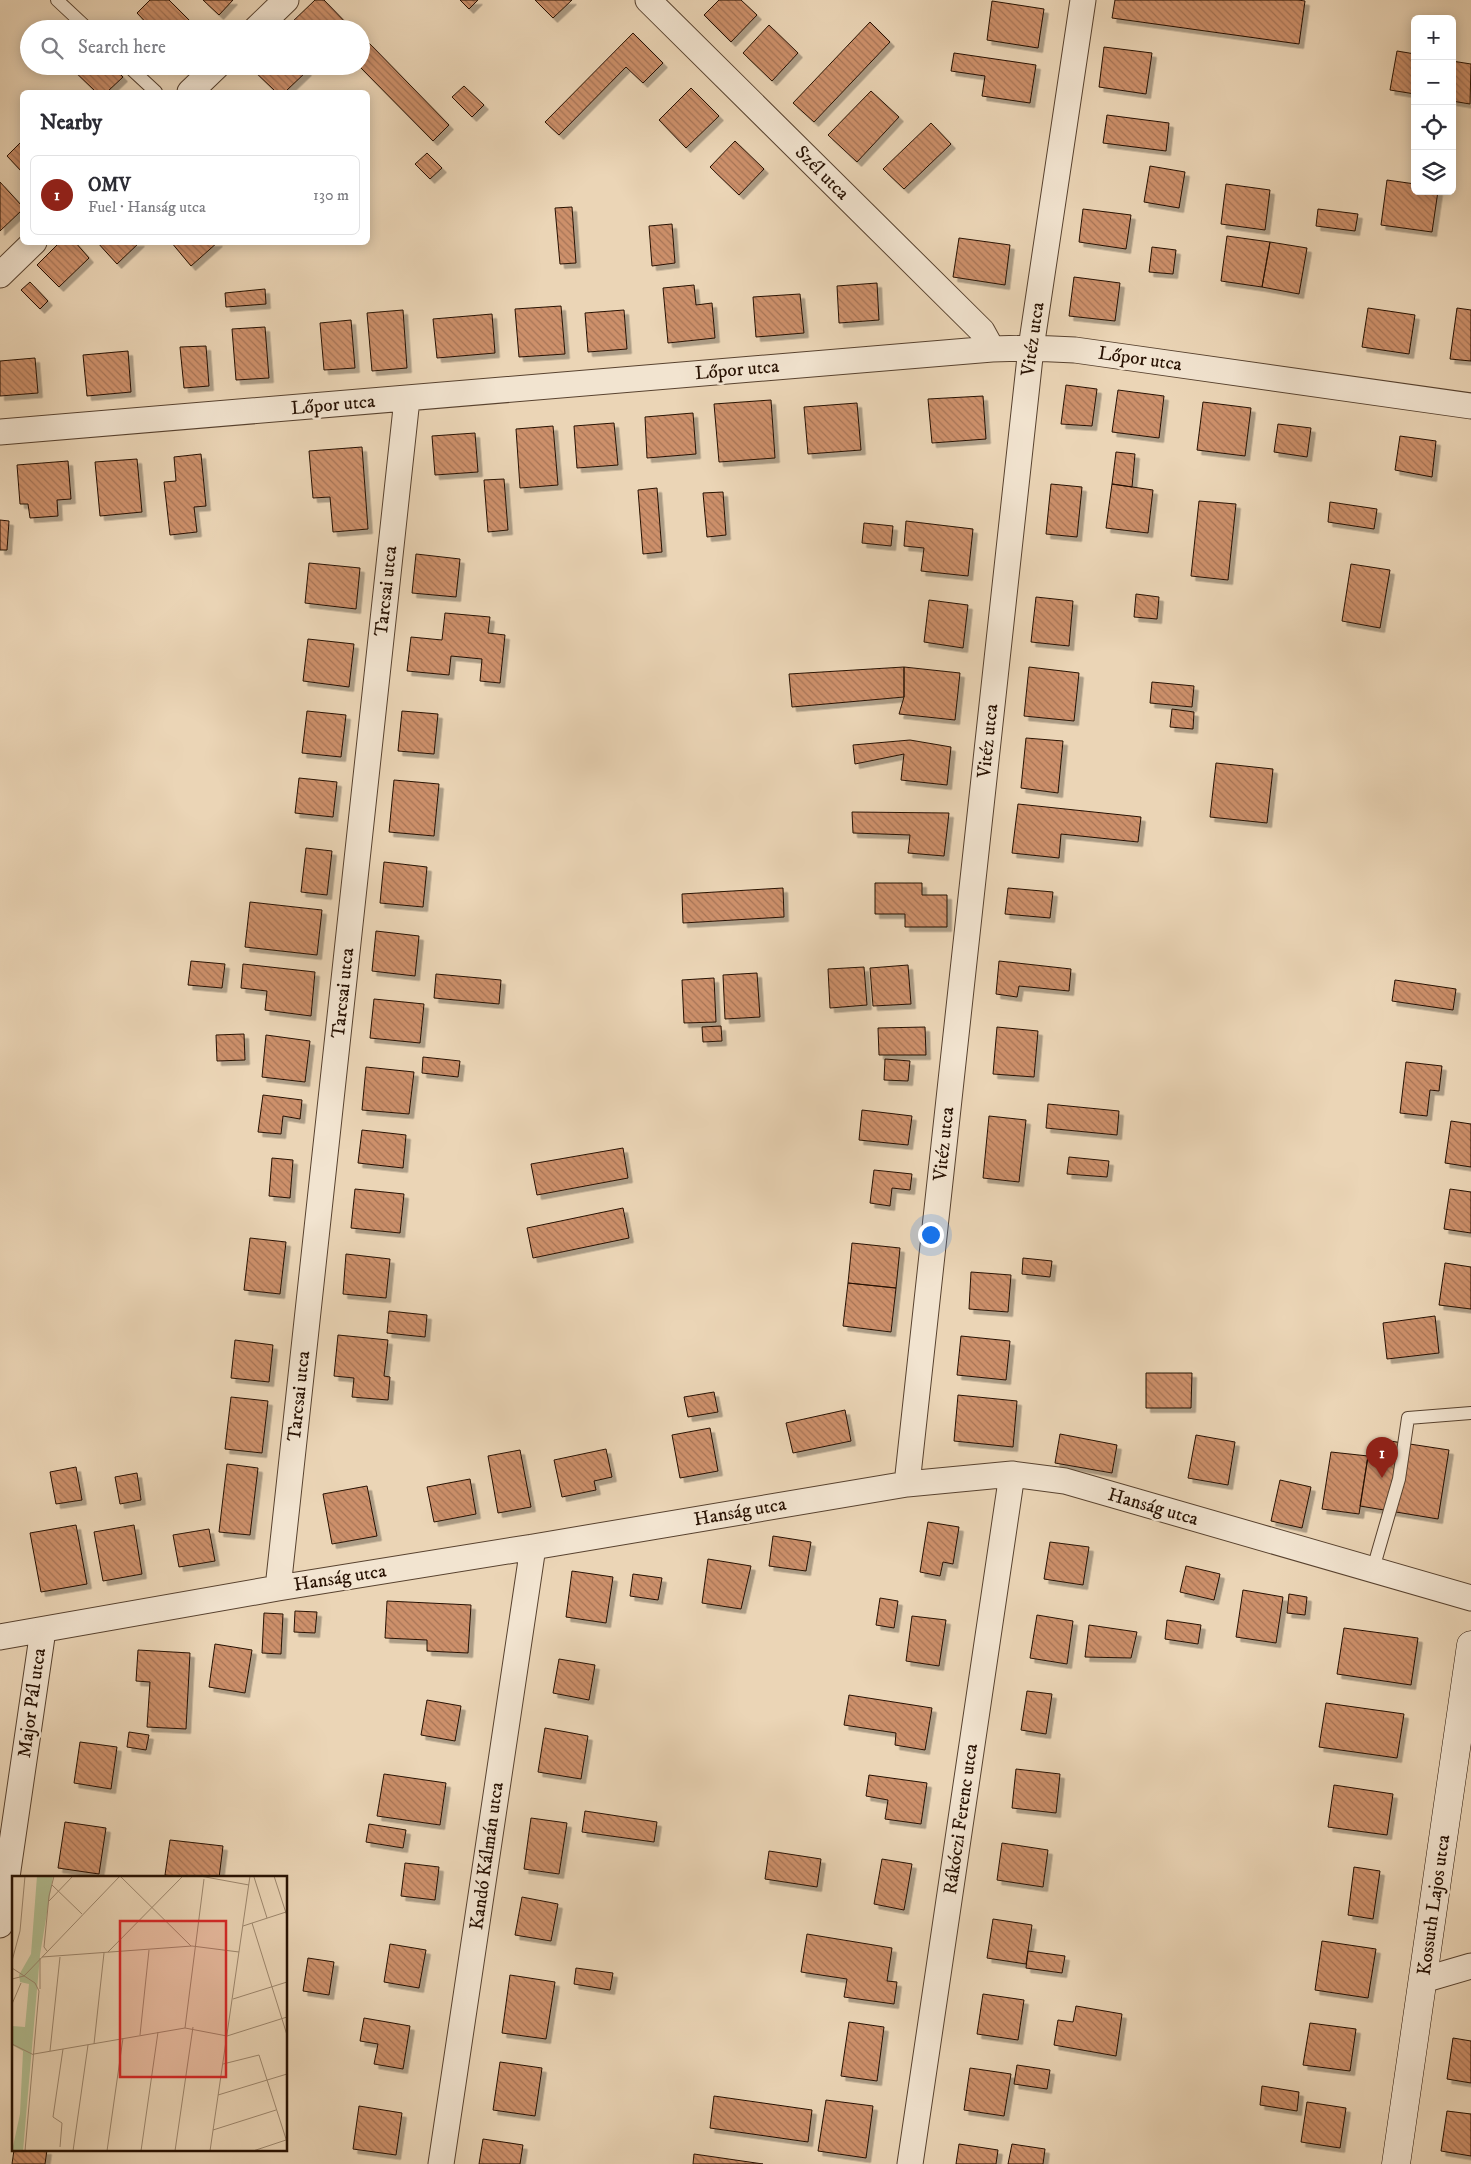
<!DOCTYPE html>
<html lang="en">
<head>
<meta charset="utf-8">
<style>
	body { margin:0; font-family:"IM FELL DW Pica",serif; background:#f7f7f7; color:#2b2b33 }
	.controls { position:absolute; right:15px; top:15px; display:grid; overflow:hidden; border-radius:8px; box-shadow:0 2px 12px #0003 }
	.controls button { width:45px; height:45px; display:grid; place-items:center; padding:0; border:0; border-bottom:1px solid #e1e1e2; background:#fff; color:#2b2b33; font:25px sans-serif }
	.you { position:absolute; left:930px; top:1234px; width:18px; height:18px; margin:-12px; border:4px solid #fff; border-radius:50%; background:#1a73e8; box-shadow:0 0 0 8px #1a73e833 }
	.badge { display:grid; place-items:center; width:32px; height:32px; border-radius:50%; background:#8f2418; color:#fff; font-size:16px; font-weight:700 }
	.pin { position:absolute; translate:-50% -41px; filter:drop-shadow(0 1px 2px #0008) }
	.pin::after { content:''; position:absolute; top:26px; width:18px; height:15px; background:inherit; clip-path:polygon(0 0,100% 0,50% 100%) }
	.list { margin:0; padding:0; list-style:none }
	h2 { display:flex; justify-content:space-between; align-items:center; height:65px; margin:0; padding:0 20px; font-size:21px }
	h2 small { font-size:16px; font-weight:400; color:#7c7c81 }
	.list li { display:grid; grid-template-columns:32px 1fr auto; gap:15px; align-items:center; box-sizing:border-box; height:80px; margin:0 10px 10px; padding:0 10px; border:1px solid #e1e1e2; border-radius:8px }
	.list b { display:block; font-size:19px; white-space:nowrap }
	.list p { margin:0; font-size:16px; white-space:nowrap; color:#7c7c81 }
	.list em { font-size:16px; font-style:normal; color:#7c7c81 }
	.icon { flex:none; width:28px; height:28px; fill:none; stroke:currentColor; stroke-width:2; stroke-linecap:round; stroke-linejoin:round }
	.map { position:relative; flex:none; width:1471px; height:2164px; overflow:hidden }
	.search { position:absolute; background:#fff; box-shadow:0 2px 12px #0003; left:20px; top:20px; width:350px; height:55px; display:flex; align-items:center; gap:12px; box-sizing:border-box; padding:0 18px; border-radius:28px; color:#7c7c81; font-size:19px }
	.panel { position:absolute; background:#fff; box-shadow:0 2px 12px #0003; left:20px; top:90px; width:350px; height:155px; border-radius:8px }
	.map>svg:first-child { display:block }
	.building { fill:url(#building-back-hatch); stroke:#271102; filter:url(#shadow) }
	.lines { fill:none; stroke-linecap:round; stroke-linejoin:round }
	.service-casing { stroke:#58422f; stroke-width:14 }
	.minor-casing { stroke:#58422f; stroke-width:27 }
	.secondary-casing { stroke:#271102; stroke-width:29 }
	.service { stroke:#f2e4d0; stroke-width:12 }
	.minor { stroke:#f2e4d0; stroke-width:25 }
	.secondary { stroke:#f2e4d0; stroke-width:28 }
	.labels { text-anchor:middle; dominant-baseline:central; stroke-width:5; stroke-linejoin:round; paint-order:stroke }
	.street-label { font-size:19px; fill:#271102; stroke:#f2e4d0 }
	.inset-road { fill:none; stroke:#9d876e; stroke-width:1 }
	.view { fill:#d62828; fill-opacity:0.15; stroke:#d62828; stroke-width:2.5 }
	.inset-edge { fill:none; stroke:#271102; stroke-width:2.5 }
</style>
</head>
<body>
<div class="map">
<svg width="1471" height="2164" viewBox="0 0 1471 2164">
	<defs>
		<pattern id="building-back-hatch" width="6" height="6" patternUnits="userSpaceOnUse" patternTransform="scale(1.25)"><rect width="6" height="6" fill="#cd906b"/><path d="M-1 5l2 2M0 0l6 6M5-1l2 2" fill="none" stroke="#a67456"/></pattern>
		<filter id="shadow"><feDropShadow dx="4.5" dy="4.5" stdDeviation="0" flood-color="#0004"/></filter>
	</defs>
	<rect width="100%" height="100%" fill="#ebd5b6"/>
	<filter id="stains"><feTurbulence type="fractalNoise" baseFrequency=".004" numOctaves="4"/><feColorMatrix values="0 0 0 0 .2 0 0 0 0 .09 0 0 0 0 .02 0 0 0 .5 -.17"/></filter>
	<radialGradient id="worn" r=".72"><stop offset=".6" stop-color="#630" stop-opacity="0"/><stop offset="1" stop-color="#630" stop-opacity=".3"/></radialGradient>
	<path class="building" d="M150,0H169L198,29H152L137,13Z
		M203,0H233L219,15Z
		M315,0H324L352,29H295L290,24Z
		M460,0H478L469,9Z
		M535,0H572L553,18Z
		M719,0H741L757,15L731,42L704,15Z
		M1115,0H1298L1305,1L1299,44L1112,18Z
		M992,1L1044,9L1038,48L987,40Z
		M66,20L75,29H58Z
		M870,22L890,42L814,122L793,103Z
		M769,25L798,53L772,81L743,53Z
		M633,33L663,63L643,83L626,67L559,135L545,122Z
		M368,42L449,125L433,141L359,66H361V49Z
		M1104,47L1152,53L1146,94L1099,87Z
		M1397,51L1415,54V94L1390,90Z
		M954,53L1036,65L1030,103L982,96L985,76L951,71Z
		M1452,61L1471,64L1470,104L1452,101Z
		M69,66H112L123,77L107,92H96Z
		M303,66L307,71L285,92H276L250,67Z
		M464,86L484,105L472,117L452,97Z
		M691,88L719,116L686,148L659,120Z
		M871,91L899,117L857,162L828,135Z
		M1107,115L1169,123L1166,151L1103,143Z
		M931,123L951,144L904,189L883,169Z
		M22,141V172L7,156Z
		M735,141L764,169L739,195L710,167Z
		M427,153L442,168L430,179L415,164Z
		M1150,166L1185,172L1179,208L1144,202Z
		M1387,180L1415,184V191H1438L1432,232L1381,225Z
		M0,182L22,206V210L0,231Z
		M1226,184L1270,190L1265,230L1221,224Z
		M572,207L576,263L560,264L555,208Z
		M1083,209L1131,215L1126,249L1079,242Z
		M1318,209L1358,214L1355,231L1316,226Z
		M672,224L675,263L652,266L649,226Z
		M1227,236L1270,242L1262,287L1221,281Z
		M959,238L1010,245L1005,285L953,277Z
		M60,242H75L89,258L59,287L37,265Z
		M97,242H140L117,264Z
		M171,242H218L191,266Z
		M1270,242L1307,248L1299,294L1262,287Z
		M1152,247L1176,250L1173,274L1149,272Z
		M1074,277L1120,283L1115,321L1069,316Z
		M30,282L48,301L40,309L21,290Z
		M877,283L879,320L839,323L837,286Z
		M694,285L696,305L712,303L715,338L668,343L663,288Z
		M265,289L266,304L226,307L225,293Z
		M800,294L804,333L756,337L753,297Z
		M561,306L565,354L519,357L515,309Z
		M1368,308L1415,315L1409,354L1362,347Z
		M1457,308L1471,310V361L1450,359Z
		M403,310L407,368L372,371L367,313Z
		M624,310L627,349L588,352L585,313Z
		M492,314L495,353L437,358L433,319Z
		M351,320L355,368L324,370L320,323Z
		M265,327L269,378L236,380L232,329Z
		M206,346L209,386L184,388L180,347Z
		M128,351L131,392L87,396L83,355Z
		M35,358L38,393L0,396V361Z
		M1066,385L1097,389L1092,426L1061,424Z
		M1118,390L1164,396L1159,438L1112,432Z
		M983,396L986,439L932,443L928,399Z
		M771,400L775,458L719,462L714,404Z
		M1203,402L1251,408L1245,456L1197,450Z
		M857,403L861,450L808,454L804,407Z
		M693,413L696,454L647,458L645,417Z
		M614,423L618,465L577,468L574,426Z
		M1278,424L1311,428L1307,457L1274,452Z
		M553,426L558,485L520,488L516,429Z
		M475,433L478,472L435,475L432,436Z
		M1400,436L1436,441L1432,477L1395,470Z
		M362,447L368,529L333,532L330,497L313,498L309,451Z
		M1116,452L1135,454L1132,487L1112,484Z
		M201,454L206,506L194,507L197,532L170,535L164,482L176,481L174,457Z
		M137,459L142,512L100,516L95,462Z
		M68,461L71,499L57,500L58,516L30,518L28,504H20L17,465Z
		M504,479L508,530L488,532L484,480Z
		M1051,484L1082,487L1077,537L1046,534Z
		M1112,484L1153,490L1148,533L1106,528Z
		M657,488L662,552L643,554L638,490Z
		M723,492L726,535L707,537L703,493Z
		M1199,501L1236,504L1228,580L1191,576Z
		M1330,502L1377,509L1374,529L1328,522Z
		M0,520L9,521L7,550H0Z
		M906,521L973,529L968,576L921,571L924,548L904,546Z
		M864,523L893,526L891,546L862,543Z
		M416,554L460,559L456,597L412,593Z
		M309,563L360,568L356,609L305,603Z
		M1351,564L1390,570L1380,628L1342,621Z
		M1136,594L1159,597L1157,619L1134,617Z
		M1036,597L1073,601L1069,646L1031,642Z
		M929,600L968,605L963,648L924,642Z
		M445,613L490,617L488,633L505,635L500,683L480,681L482,659L451,656L449,675L407,671L411,637L442,640Z
		M308,639L354,644L349,687L303,681Z
		M904,667L960,673L955,720L899,714L904,697Z
		M904,667V697L792,707L789,674Z
		M1029,667L1079,673L1074,721L1024,716Z
		M1152,682L1194,686L1192,707L1150,703Z
		M1172,709L1194,712L1193,729L1170,727Z
		M307,711L346,715L341,757L302,753Z
		M402,711L438,714L434,754L398,751Z
		M1026,738L1063,741L1058,793L1021,788Z
		M910,740L951,747L947,785L901,780L904,754L855,764L853,745Z
		M1216,763L1273,769L1267,823L1210,817Z
		M299,778L337,782L333,817L295,813Z
		M394,780L439,784L434,836L389,832Z
		M1018,804L1141,817L1138,842L1061,834L1059,858L1012,853Z
		M852,812L949,813L944,856L908,853L910,835L853,833Z
		M306,848L332,851L327,895L301,892Z
		M384,862L427,867L423,907L380,903Z
		M875,883H922V895H947V927H905V914H875Z
		M783,888L784,917L683,923L682,894Z
		M1008,888L1053,892L1050,918L1005,914Z
		M250,902L322,910L317,955L245,947Z
		M376,931L419,936L415,976L372,971Z
		M191,961L225,964L222,988L188,985Z
		M999,961L1071,969L1069,991L1019,986L1017,997L996,994Z
		M243,964L315,972L311,1016L265,1010L267,991L241,988Z
		M908,965L911,1004L873,1006L870,968Z
		M864,967L867,1005L830,1008L828,969Z
		M757,973L760,1017L725,1019L723,975Z
		M436,974L501,980L499,1004L434,998Z
		M714,978L716,1022L684,1023L682,980Z
		M1395,980L1456,989L1453,1010L1392,1001Z
		M374,999L424,1004L420,1043L370,1038Z
		M721,1026L722,1041L703,1042L702,1027Z
		M925,1027L926,1055H879L878,1028Z
		M997,1027L1038,1031L1034,1077L993,1074Z
		M244,1034L245,1060L217,1061L216,1035Z
		M266,1035L310,1041L305,1082L262,1077Z
		M423,1057L460,1061L458,1077L422,1073Z
		M885,1059L910,1061L908,1081L884,1080Z
		M1406,1062L1442,1066L1439,1091L1430,1090L1427,1116L1400,1113Z
		M366,1067L414,1072L409,1114L362,1110Z
		M263,1095L302,1100L300,1119L283,1116L281,1134L258,1132Z
		M1048,1104L1119,1111L1117,1135L1046,1128Z
		M862,1110L912,1116L908,1145L859,1140Z
		M989,1116L1026,1120L1019,1182L983,1178Z
		M1451,1121L1471,1124V1167L1445,1163Z
		M362,1130L406,1135L403,1168L358,1163Z
		M623,1148L628,1178L537,1195L531,1164Z
		M1069,1157L1109,1161L1107,1177L1067,1174Z
		M272,1158L293,1160L290,1198L269,1196Z
		M874,1170L912,1174L910,1190L892,1188L890,1206L870,1203Z
		M355,1189L404,1194L400,1233L351,1228Z
		M1450,1189L1471,1192V1233L1444,1229Z
		M623,1208L629,1238L533,1258L527,1228Z
		M250,1238L286,1242L280,1294L244,1290Z
		M852,1243L900,1248L896,1288L848,1283Z
		M346,1254L390,1259L386,1298L343,1294Z
		M1023,1258L1052,1261L1050,1277L1022,1274Z
		M1445,1263L1471,1267V1309L1439,1305Z
		M971,1272L1011,1275L1008,1312L969,1309Z
		M848,1283L896,1288L891,1332L843,1326Z
		M389,1311L427,1315L425,1337L387,1333Z
		M1435,1316L1439,1353L1387,1359L1383,1323Z
		M338,1335L388,1340L384,1376L390,1377L388,1400L352,1397L354,1378L334,1376Z
		M961,1336L1010,1341L1006,1380L957,1375Z
		M235,1340L273,1345L269,1382L231,1378Z
		M1146,1373H1192L1191,1408H1146Z
		M714,1392L718,1412L688,1417L684,1397Z
		M958,1395L1017,1401L1013,1447L954,1441Z
		M231,1397L268,1401L262,1453L225,1449Z
		M845,1410L851,1441L793,1453L786,1423Z
		M710,1428L718,1471L680,1478L672,1435Z
		M1060,1434L1117,1445L1112,1473L1055,1463Z
		M1196,1435L1235,1442L1228,1485L1188,1478Z
		M1390,1441L1449,1450L1438,1519L1360,1506L1368,1456L1387,1460Z
		M606,1449L612,1477L594,1481L596,1490L562,1497L554,1460Z
		M520,1450L531,1507L498,1513L488,1456Z
		M1331,1452L1368,1456L1359,1514L1322,1509Z
		M227,1464L258,1468L250,1535L219,1532Z
		M76,1467L82,1500L56,1504L50,1472Z
		M137,1473L141,1500L120,1504L115,1477Z
		M470,1479L476,1514L434,1522L427,1487Z
		M1280,1480L1311,1487L1302,1528L1271,1521Z
		M367,1486L377,1536L332,1544L323,1494Z
		M928,1522L959,1527L953,1564L943,1562L940,1576L920,1572Z
		M76,1525L87,1584L41,1592L30,1533Z
		M134,1525L142,1574L103,1581L94,1532Z
		M209,1529L215,1561L179,1567L173,1535Z
		M773,1536L811,1542L806,1571L769,1566Z
		M1050,1542L1089,1547L1083,1585L1044,1579Z
		M708,1559L751,1566L741,1609L702,1603Z
		M1186,1566L1220,1574L1214,1600L1180,1592Z
		M572,1571L613,1577L606,1623L566,1617Z
		M633,1574L662,1578L658,1600L630,1596Z
		M1243,1590L1283,1597L1276,1643L1236,1637Z
		M1289,1594L1307,1597L1305,1615L1287,1613Z
		M880,1598L898,1601L894,1628L876,1625Z
		M387,1601L471,1605L468,1653L427,1651V1640L385,1638Z
		M295,1611L317,1612L315,1633L294,1632Z
		M264,1613L283,1614L281,1654L262,1653Z
		M1037,1615L1073,1621L1067,1664L1030,1658Z
		M912,1616L946,1620L939,1666L906,1661Z
		M1167,1620L1201,1625L1198,1644L1165,1639Z
		M1089,1625L1137,1632L1131,1658L1085,1657Z
		M1344,1628L1418,1638L1411,1685L1337,1674Z
		M215,1644L252,1650L245,1693L209,1687Z
		M138,1650L190,1653L186,1729L147,1727L150,1682L136,1681Z
		M559,1659L595,1665L589,1700L553,1693Z
		M1027,1691L1052,1694L1046,1734L1021,1730Z
		M849,1695L932,1708L925,1750L895,1745L896,1733L844,1725Z
		M427,1700L461,1706L455,1741L421,1735Z
		M1326,1703L1404,1714L1397,1758L1319,1747Z
		M545,1728L588,1736L581,1779L538,1772Z
		M129,1732L149,1735L146,1750L127,1747Z
		M80,1742L117,1747L111,1789L74,1783Z
		M1016,1769L1060,1774L1056,1813L1012,1808Z
		M384,1774L446,1783L440,1825L377,1816Z
		M869,1775L927,1783L921,1824L885,1819L888,1800L866,1796Z
		M1334,1785L1393,1794L1387,1835L1328,1827Z
		M585,1811L657,1822L654,1842L582,1832Z
		M531,1818L567,1823L559,1874L524,1869Z
		M65,1822L106,1828L99,1874L58,1868Z
		M369,1824L406,1830L403,1848L366,1842Z
		M170,1840L223,1846L219,1878H188L165,1875Z
		M1002,1843L1048,1850L1043,1887L997,1880Z
		M769,1851L821,1859L817,1887L765,1879Z
		M882,1859L912,1864L904,1910L874,1904Z
		M405,1863L439,1867L435,1900L401,1896Z
		M1354,1867L1380,1871L1373,1919L1348,1915Z
		M522,1897L558,1904L551,1941L515,1935Z
		M993,1919L1032,1925L1026,1964L987,1958Z
		M807,1934L892,1948L887,1981L897,1982L894,2004L844,1997L847,1979L801,1972Z
		M1322,1941L1376,1949L1368,1998L1315,1990Z
		M390,1944L426,1950L419,1988L384,1982Z
		M1028,1951L1065,1956L1062,1973L1026,1968Z
		M308,1958L334,1962L329,1995L303,1991Z
		M576,1968L613,1973L610,1990L574,1984Z
		M510,1975L555,1982L546,2039L502,2033Z
		M983,1994L1024,2000L1018,2040L977,2034Z
		M1076,2006L1122,2014L1116,2056L1054,2045L1058,2020L1073,2022Z
		M364,2018L410,2026L403,2069L374,2064L378,2044L360,2041Z
		M849,2022L884,2027L877,2081L841,2076Z
		M1310,2023L1356,2029L1350,2071L1303,2065Z
		M1453,2038L1471,2041V2083L1447,2079Z
		M500,2062L542,2068L535,2116L493,2110Z
		M1017,2065L1050,2070L1047,2089L1014,2084Z
		M970,2068L1011,2074L1004,2116L964,2110Z
		M1262,2086L1299,2092L1297,2111L1260,2105Z
		M714,2096L812,2110L808,2142L710,2128Z
		M826,2100L873,2106L866,2158L818,2151Z
		M1307,2102L1346,2108L1340,2148L1301,2142Z
		M359,2106L402,2113L396,2155L353,2149Z
		M1447,2111L1471,2114V2156L1441,2151Z
		M483,2139L523,2145L520,2164H479Z
		M959,2144L998,2150L996,2164H956Z
		M1012,2144L1045,2149L1043,2164H1008Z
		M14,2150H47L45,2164H12Z
		M694,2154L763,2164H693Z"/>
	<g class="lines">
		<g class="service-casing">
			<path id="service" d="M57,0L88,29
				M128,66L156,92
				M1373,1569L1399,1479L1408,1418L1471,1413"/>
		</g>
		<g class="minor-casing">
			<path id="minor" d="M648,0L982,331L992,349
				M256,29L286,0
				M190,92L217,66
				M0,275L34,242
				M0,432L992,349L1031,348L1075,350L1471,406
				M907,1484L1031,348L1083,0
				M278,1588L407,399
				M0,1637L278,1588L533,1547L907,1484L1012,1474L1065,1481L1471,1598
				M0,1925L43,1630
				M1423,1980L1471,1966
				M441,2164L533,1547
				M910,2164L1012,1474"/>
		</g>
		<g class="secondary-casing">
			<path id="secondary" d="M1396,2164L1471,1645"/>
		</g>
		<use href="#service" class="service"/>
		<use href="#minor" class="minor"/>
		<use href="#secondary" class="secondary"/>
	</g>
	<g class="labels">
		<g class="street-label">
			<text transform="translate(822 173) rotate(45)">Szél utca</text>
			<text transform="translate(1033 339) rotate(-82)">Vitéz utca</text>
			<text transform="translate(1140 359) rotate(8)">Lőpor utca</text>
			<text transform="translate(737 370) rotate(-5)">Lőpor utca</text>
			<text transform="translate(333 405) rotate(-5)">Lőpor utca</text>
			<text transform="translate(386 591) rotate(-84)">Tarcsai utca</text>
			<text transform="translate(988 741) rotate(-84)">Vitéz utca</text>
			<text transform="translate(343 993) rotate(-84)">Tarcsai utca</text>
			<text transform="translate(944 1144) rotate(-84)">Vitéz utca</text>
			<text transform="translate(299 1396) rotate(-84)">Tarcsai utca</text>
			<text transform="translate(1153 1507) rotate(16)">Hanság utca</text>
			<text transform="translate(740 1512) rotate(-10)">Hanság utca</text>
			<text transform="translate(340 1578) rotate(-9)">Hanság utca</text>
			<text transform="translate(32 1703) rotate(-82)">Major Pál utca</text>
			<text transform="translate(961 1819) rotate(-82)">Rákóczi Ferenc utca</text>
			<text transform="translate(487 1856) rotate(-82)">Kandó Kálmán utca</text>
			<text transform="translate(1434 1905) rotate(-82)">Kossuth Lajos utca</text>
		</g>
	</g>
	<g transform="translate(12 1876)">
		<rect width="275" height="275" fill="#ebd5b6"/>
		<path d="M25,0H41L28,79L11,275H0L8,238L11,175L0,169V150L13,151L17,108L8,106L7,99L19,78Z" fill="#b2be92"/>
		<path class="inset-road" d="M108,0L179,70M188,0L237,9M262,0L275,40M242,1L255,42M40,9L70,38M37,25L61,0M240,47L275,159M231,50L274,36M35,75L32,71L37,20L42,0M96,76L171,0M30,81L180,70L227,76M0,85L8,55L13,0M0,92L23,107L27,115L13,275M0,103L12,100L108,0M28,113V82M221,123L275,106M0,128L9,107M173,152L192,3M128,159L137,74M0,168L22,179M82,168L92,77M38,175L48,81M22,178L173,152L215,160L275,141M211,188L247,179L275,266M206,219L275,198M201,254L264,234M48,271L50,247L41,241L51,173M61,275L76,169M95,275L111,162M129,275L146,156M163,275L181,151M198,275L238,0M241,275L274,264"/>
		<path class="view" d="M108,45H214V201H108Z"/>
		<rect width="275" height="275" class="inset-edge"/>
	</g>
	<rect width="100%" height="100%" filter="url(#stains)"/>
	<rect width="100%" height="100%" fill="url(#worn)"/>
</svg>
<div class="controls">
<button>+</button>
<button>−</button>
<button><svg class="icon" aria-label="locate" viewBox="0 0 24 24"><circle cx="12" cy="12" r="6"/><path d="M12 2v4M12 18v4M2 12h4M18 12h4"/></svg></button>
<button><svg class="icon" aria-label="layers" viewBox="0 0 24 24"><path d="M12 4l9 5-9 5-9-5zM3 14l9 5 9-5"/></svg></button>
</div>
<div class="you"></div>
<div class="pin badge" style="left:1382px;top:1478px">1</div>
<div class="search"><svg class="icon" aria-label="search" viewBox="0 0 24 24"><circle cx="10" cy="10" r="6"/><path d="M15 15l6 6"/></svg>Search here</div>
<section class="panel">
<h2>Nearby<small></small></h2>
<ul class="list">
<li><span class="badge">1</span><div><b>OMV</b><p>Fuel · Hanság utca</p></div><em>130 m</em></li>
</ul>
</section>
</div>
</body>
</html>
